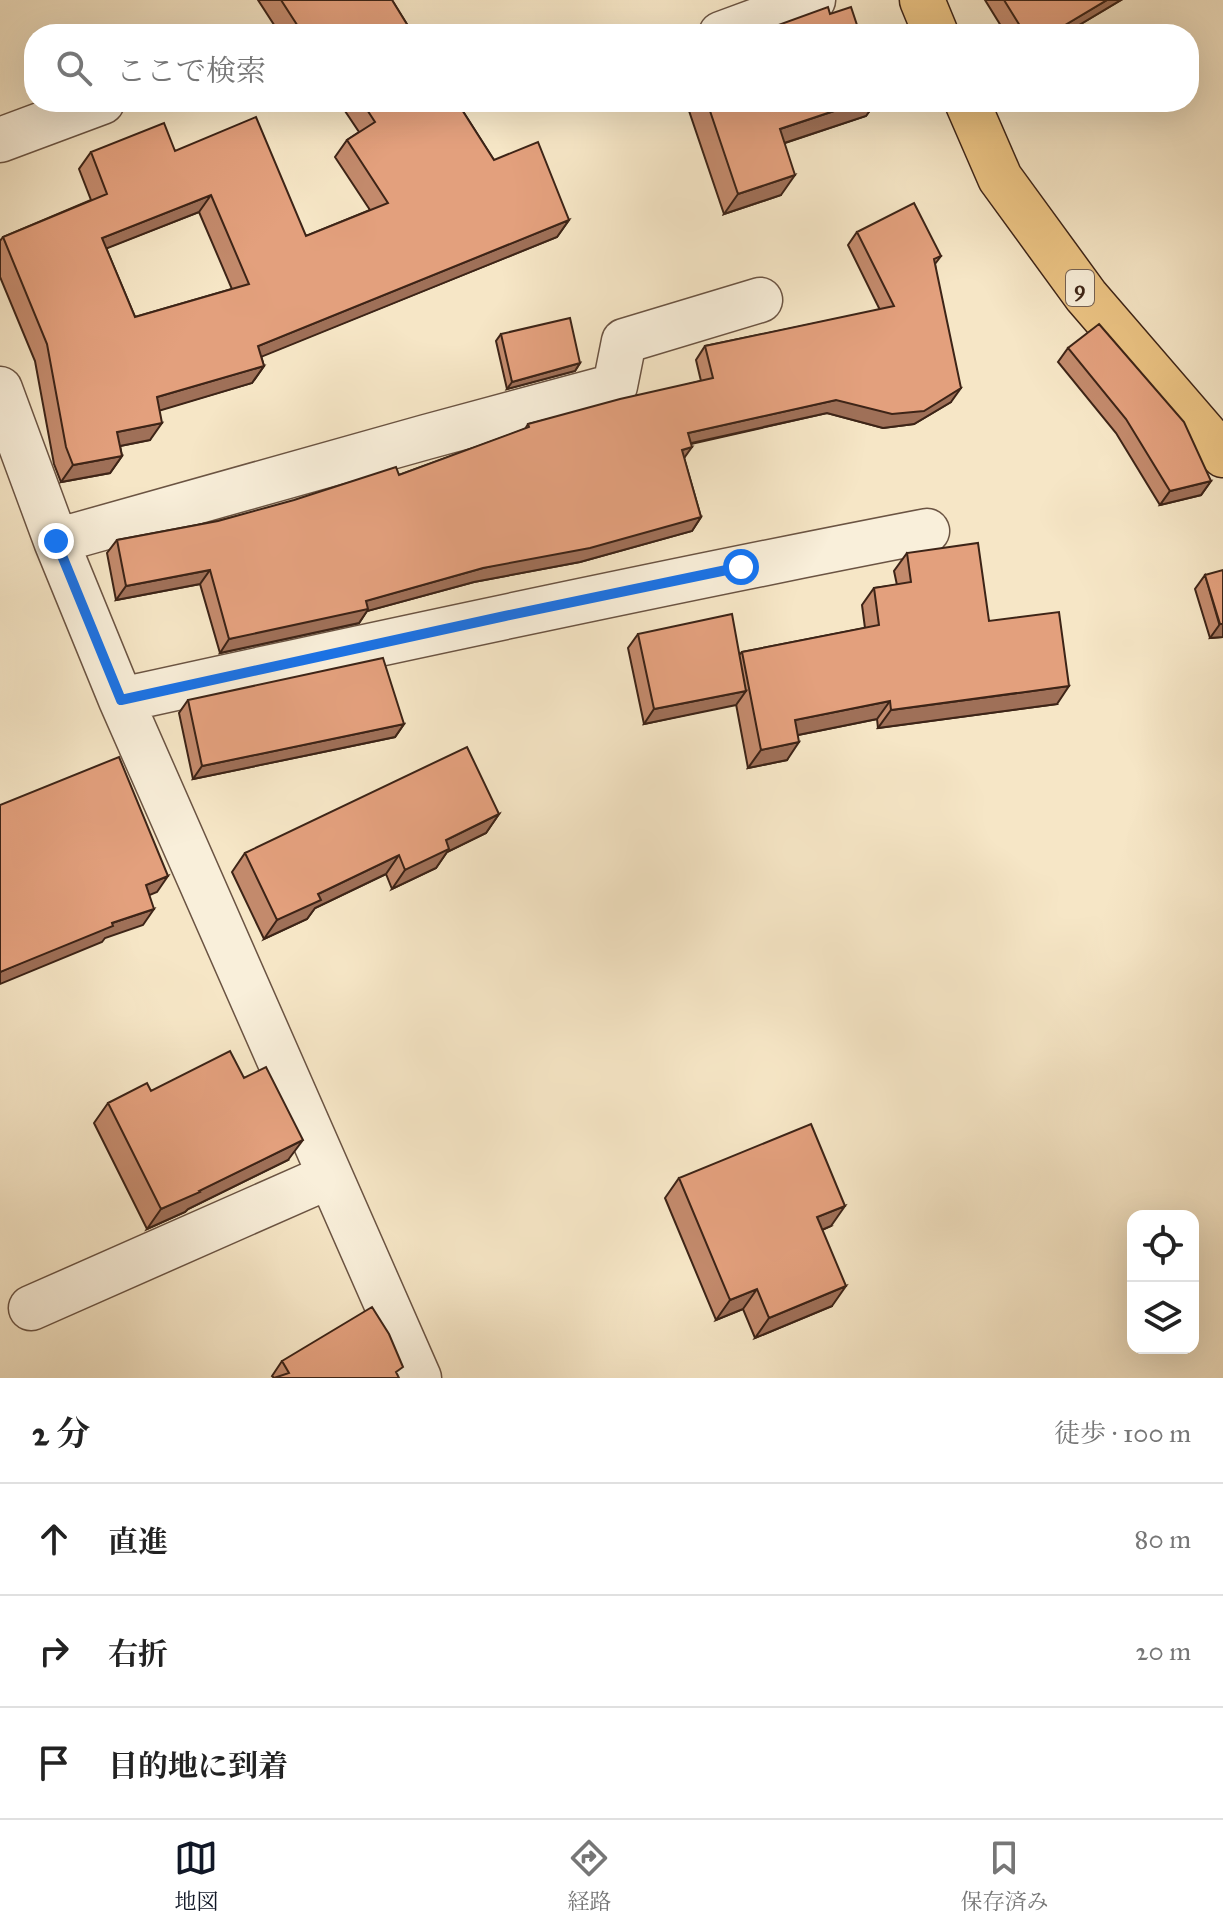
<!DOCTYPE html>
<html lang="ja">
<head>
<meta charset="utf-8">
<style>
	body { margin:0; font-family:"IM FELL Great Primer","Noto Serif JP",serif; background:#f6f6f6; color:#222 }
	.controls { position:absolute; right:24px; bottom:24px; display:grid; overflow:hidden; border-radius:16px; box-shadow:0 8px 32px #0002 }
	.controls button { width:72px; height:72px; display:grid; place-items:center; padding:0; border:0; border-bottom:2px solid #e0e0e0; background:#fff; color:#222; font:40px sans-serif }
	.stop { position:absolute; width:24px; height:24px; margin:-18px; border:6px solid #1a73e8; border-radius:50%; background:#fff }
	.stop.end { background:#1a73e8; border-color:#fff; box-shadow:0 2px 8px #0008 }
	.list { margin:0; padding:0; list-style:none }
	h2 { display:flex; justify-content:space-between; align-items:center; height:104px; margin:0; padding:0 32px; font-size:34px }
	h2 small { font-size:26px; font-weight:400; color:#767676 }
	.list li { display:grid; grid-template-columns:52px 1fr auto; gap:24px; align-items:center; box-sizing:border-box; height:112px; padding:0 32px; border-top:2px solid #e0e0e0 }
	.list b { display:block; font-size:30px; white-space:nowrap }
	.list em { font-size:26px; font-style:normal; color:#767676 }
	.icon { flex:none; width:44px; height:44px; fill:none; stroke:currentColor; stroke-width:2; stroke-linecap:round; stroke-linejoin:round }
	.map { position:relative; flex:none; width:1223px; height:1378px; overflow:hidden }
	.search { position:absolute; background:#fff; box-shadow:0 8px 32px #0002; left:24px; right:24px; top:24px; height:88px; display:flex; align-items:center; gap:20px; box-sizing:border-box; padding:0 28px; border-radius:32px; color:#767676; font-size:30px }
	.sheet { height:440px; background:#fff }
	nav { display:flex; justify-content:space-around; align-items:center; box-sizing:border-box; height:112px; border-top:2px solid #e0e0e0; background:#fff; font-size:22px; color:#767676 }
	nav a { display:grid; justify-items:center; gap:4px }
	nav .on { color:#111827 }
	.map>svg:first-child { display:block }
	.lines { fill:none; stroke-linecap:round; stroke-linejoin:round }
	.minor-casing { stroke:#6b5443; stroke-width:47 }
	.primary-casing { stroke:#3d2417; stroke-width:47 }
	.minor { stroke:#f9efda; stroke-width:44 }
	.primary { stroke:#ebc383; stroke-width:44 }
	.wall { fill:#c38a6c; stroke:#3d2417; stroke-width:2; fill-rule:evenodd }
	.shaded-wall { fill:#9f7058; stroke:#3d2417; stroke-width:2 }
	.building { fill:#e3a07d; stroke:#3d2417; stroke-width:2; fill-rule:evenodd }
	.route { stroke:#1a73e8; stroke-width:10 }
	.labels { text-anchor:middle; dominant-baseline:central; stroke-width:7; stroke-linejoin:round; paint-order:stroke }
	.shield { fill:#f9efda; stroke:#756152; stroke-width:2 }
	.shield-label { font-size:22px; font-weight:bold; fill:#3d2417 }
</style>
</head>
<body>
<div class="map">
<svg width="1223" height="1378" viewBox="0 0 1223 1378">
	<rect width="100%" height="100%" fill="#f6e6c6"/>
	<filter id="stains"><feTurbulence type="fractalNoise" baseFrequency=".0025" numOctaves="4"/><feColorMatrix values="0 0 0 0 .2 0 0 0 0 .09 0 0 0 0 .02 0 0 0 .5 -.17"/></filter>
	<radialGradient id="worn" r=".72"><stop offset=".6" stop-color="#630" stop-opacity="0"/><stop offset="1" stop-color="#630" stop-opacity=".3"/></radialGradient>
	<g class="lines">
		<g class="minor-casing">
			<path id="minor" d="M721,34L813,0
				M0,140L102,102
				M0,389L56,541L121,700L419,1378
				M56,541L426,437L615,386L624,341L760,300
				M121,700C389,641 658,583 927,531
				M31,1308L330,1176"/>
		</g>
		<g class="primary-casing">
			<path id="primary" d="M922,0L936,34
				M967,102L1000,178L1086,296L1223,455"/>
		</g>
		<use href="#minor" class="minor"/>
		<use href="#primary" class="primary"/>
	</g>
	<path class="wall" d="M258,0H392L413,34H280Z
		M985,0H1121L1064,34H1006Z
		M339,102H457L494,160L569,220L557,237L261,356L264,366L252,383L159,410L150,440L120,446L122,456L110,473L61,482L54,464L35,361L0,277V241L3,237L91,200L79,169L91,152L175,151L306,236L370,210L335,157L347,140L359,132ZM199,212L232,289L135,317L106,248Z
		M686,102H876L866,116L785,143L781,195L724,214Z
		M857,232L941,256L935,264L951,402L914,424L883,428L827,413L691,444L684,458L701,517L692,531L580,562L474,582L367,611L359,623L220,653L200,584L116,600L107,553L117,540L218,521L399,475L525,429L528,424L701,381L696,360L705,346L880,310L848,245Z
		M501,334L580,363L575,371L507,389L496,341Z
		M1068,348L1211,481L1201,495L1160,505L1116,433L1058,362Z
		M907,553L989,621L1057,704L878,728L877,719L798,735L787,760L748,768L736,704L644,724L628,648L638,634L739,655L742,652L865,628L862,605L874,588L897,585L894,571Z
		M1205,575L1223,637L1210,638L1195,589Z
		M188,700L404,724L395,737L193,779L179,713Z
		M499,814L486,833L447,852L436,868L392,889L386,874L315,908L307,919L264,939L232,872L245,853Z
		M151,1091L288,1160L188,1209L185,1212L147,1229L94,1123L108,1103Z
		M679,1178L831,1226L822,1230L832,1306L755,1338L743,1309L716,1320L665,1198Z
		M282,1361L398,1375L274,1378L272,1376Z"/>
	<path class="shaded-wall" d="M1107,0H1121L1064,34H1050Z
		M861,102H876L866,116L766,149L780,129Z
		M795,175L781,195L724,214L738,194Z
		M211,195L199,212L90,255L102,238Z
		M569,220L557,237L246,363L258,346Z
		M580,363L575,371L507,389L512,382Z
		M264,366L252,383L145,415L157,397Z
		M961,388L951,402L914,424L883,428L827,413L678,446L688,433L836,400Z
		M162,423L150,440L105,449L117,432Z
		M692,447L682,461V450Z
		M122,456L110,473L61,482L73,465Z
		M1211,481L1201,495L1160,505L1170,491Z
		M701,517L692,531L580,562L474,582L367,611L359,623L220,653L229,639L483,568Z
		M210,570L200,584L116,600L126,586Z
		M1220,624H1223V637L1210,638Z
		M1069,686L1057,704L878,728L891,710Z
		M746,691L736,705L644,724L654,709Z
		M890,701L877,719L783,738L795,720Z
		M404,724L395,737L193,779L202,766Z
		M799,742L787,760L748,768L761,750Z
		M499,814L486,833L447,852L436,868L392,889L405,870L446,840Z
		M399,855L386,874L315,908L307,919L264,939L277,920L318,894Z
		M168,876L157,892L135,901L146,885Z
		M154,909L143,925L105,938L102,942L0,984V972L112,923Z
		M303,1140L288,1160L188,1209L185,1212L147,1229L161,1209Z
		M845,1206L831,1226L803,1238L817,1217Z
		M846,1286L832,1306L755,1338L769,1318Z
		M757,1289L743,1309L716,1320L730,1300Z"/>
	<path class="building" d="M281,0H392L413,34H303Z
		M1004,0H1107L1050,34H1025Z
		M828,7L830,14L851,7L860,34H773L770,28Z
		M362,102H457L494,160L538,142L569,220L258,346L264,366L157,397L162,423L117,432L122,456L73,465L66,447L47,344L3,237L107,194L91,152L164,123L175,151L256,117L306,236L388,203L347,140L375,122ZM211,195L249,284L135,317L102,238Z
		M707,102H861L780,129L795,175L738,194Z
		M914,203L941,256L934,259L961,388L924,411L892,414L836,400L688,433L692,447L682,450L701,517L590,548L483,568L366,601L368,609L229,639L210,570L126,586L117,540L218,521L294,500L396,467L399,475L529,427L528,424L620,399L713,378L705,346L894,306L857,232Z
		M570,318L580,363L512,382L501,334Z
		M1099,324L1184,422L1211,481L1170,491L1126,419L1068,348Z
		M978,543L989,621L1059,612L1069,686L891,710L890,701L795,720L799,742L761,750L742,652L879,625L874,588L911,582L907,553Z
		M1223,570V624H1220L1205,575Z
		M732,614L746,691L654,709L638,634Z
		M383,658L404,724L202,766L188,700Z
		M467,747L499,814L446,840L449,849L405,870L399,855L318,894L321,900L277,920L245,853Z
		M119,757L168,876L146,885L154,909L112,923L113,926L0,972V805Z
		M230,1051L244,1078L266,1067L303,1140L199,1191L200,1192L161,1209L108,1103L147,1083L151,1091Z
		M811,1124L845,1206L817,1217L846,1286L769,1318L757,1289L730,1300L679,1178Z
		M372,1307L389,1334L403,1367L396,1372L399,1378H274L289,1373L282,1361Z"/>
	<g class="lines">
		<path class="route" d="M56,541L121,700L505,616L741,567"/>
	</g>
	<g class="labels">
		<rect class="shield" x="1066" y="270" width="28" height="36" rx="6"/>
		<g class="shield-label">
			<text x="1080" y="288">9</text>
		</g>
	</g>
	<rect width="100%" height="100%" filter="url(#stains)"/>
	<rect width="100%" height="100%" fill="url(#worn)"/>
</svg>
<div class="controls">
<button><svg class="icon" aria-label="locate" viewBox="0 0 24 24"><circle cx="12" cy="12" r="6"/><path d="M12 2v4M12 18v4M2 12h4M18 12h4"/></svg></button>
<button><svg class="icon" aria-label="layers" viewBox="0 0 24 24"><path d="M12 4l9 5-9 5-9-5zM3 14l9 5 9-5"/></svg></button>
</div>
<div class="stop" style="left:741px;top:567px"></div>
<div class="stop end" style="left:56px;top:541px"></div>
<div class="search"><svg class="icon" aria-label="search" viewBox="0 0 24 24"><circle cx="10" cy="10" r="6"/><path d="M15 15l6 6"/></svg>ここで検索</div>
</div>
<section class="sheet">
<h2>2 分<small>徒歩 · 100 m</small></h2>
<ul class="list">
<li><svg class="icon" aria-label="ahead" viewBox="0 0 24 24"><path d="M12 20V5M6 11l6-6 6 6"/></svg><div><b>直進</b></div><em>80 m</em></li>
<li><svg class="icon" aria-label="right" viewBox="0 0 24 24"><path d="M7 20v-9h11M14 6l5 5-5 5"/></svg><div><b>右折</b></div><em>20 m</em></li>
<li><svg class="icon" aria-label="arrive" viewBox="0 0 24 24"><path d="M6 21V4h12l-3 4 3 4H6"/></svg><div><b>目的地に到着</b></div></li>
</ul>
</section>
<nav>
<a class="on"><svg class="icon" aria-label="map" viewBox="0 0 24 24"><path d="M3 6l6-2 6 2 6-2v14l-6 2-6-2-6 2zM9 4v14M15 6v14"/></svg>地図</a>
<a><svg class="icon" aria-label="directions" viewBox="0 0 24 24"><path d="M12 3l9 9-9 9-9-9zM9 14v-3h6M13 9l2 2-2 2"/></svg>経路</a>
<a><svg class="icon" aria-label="saved" viewBox="0 0 24 24"><path d="M7 4h10v16l-5-4-5 4z"/></svg>保存済み</a>
</nav>
</body>
</html>
